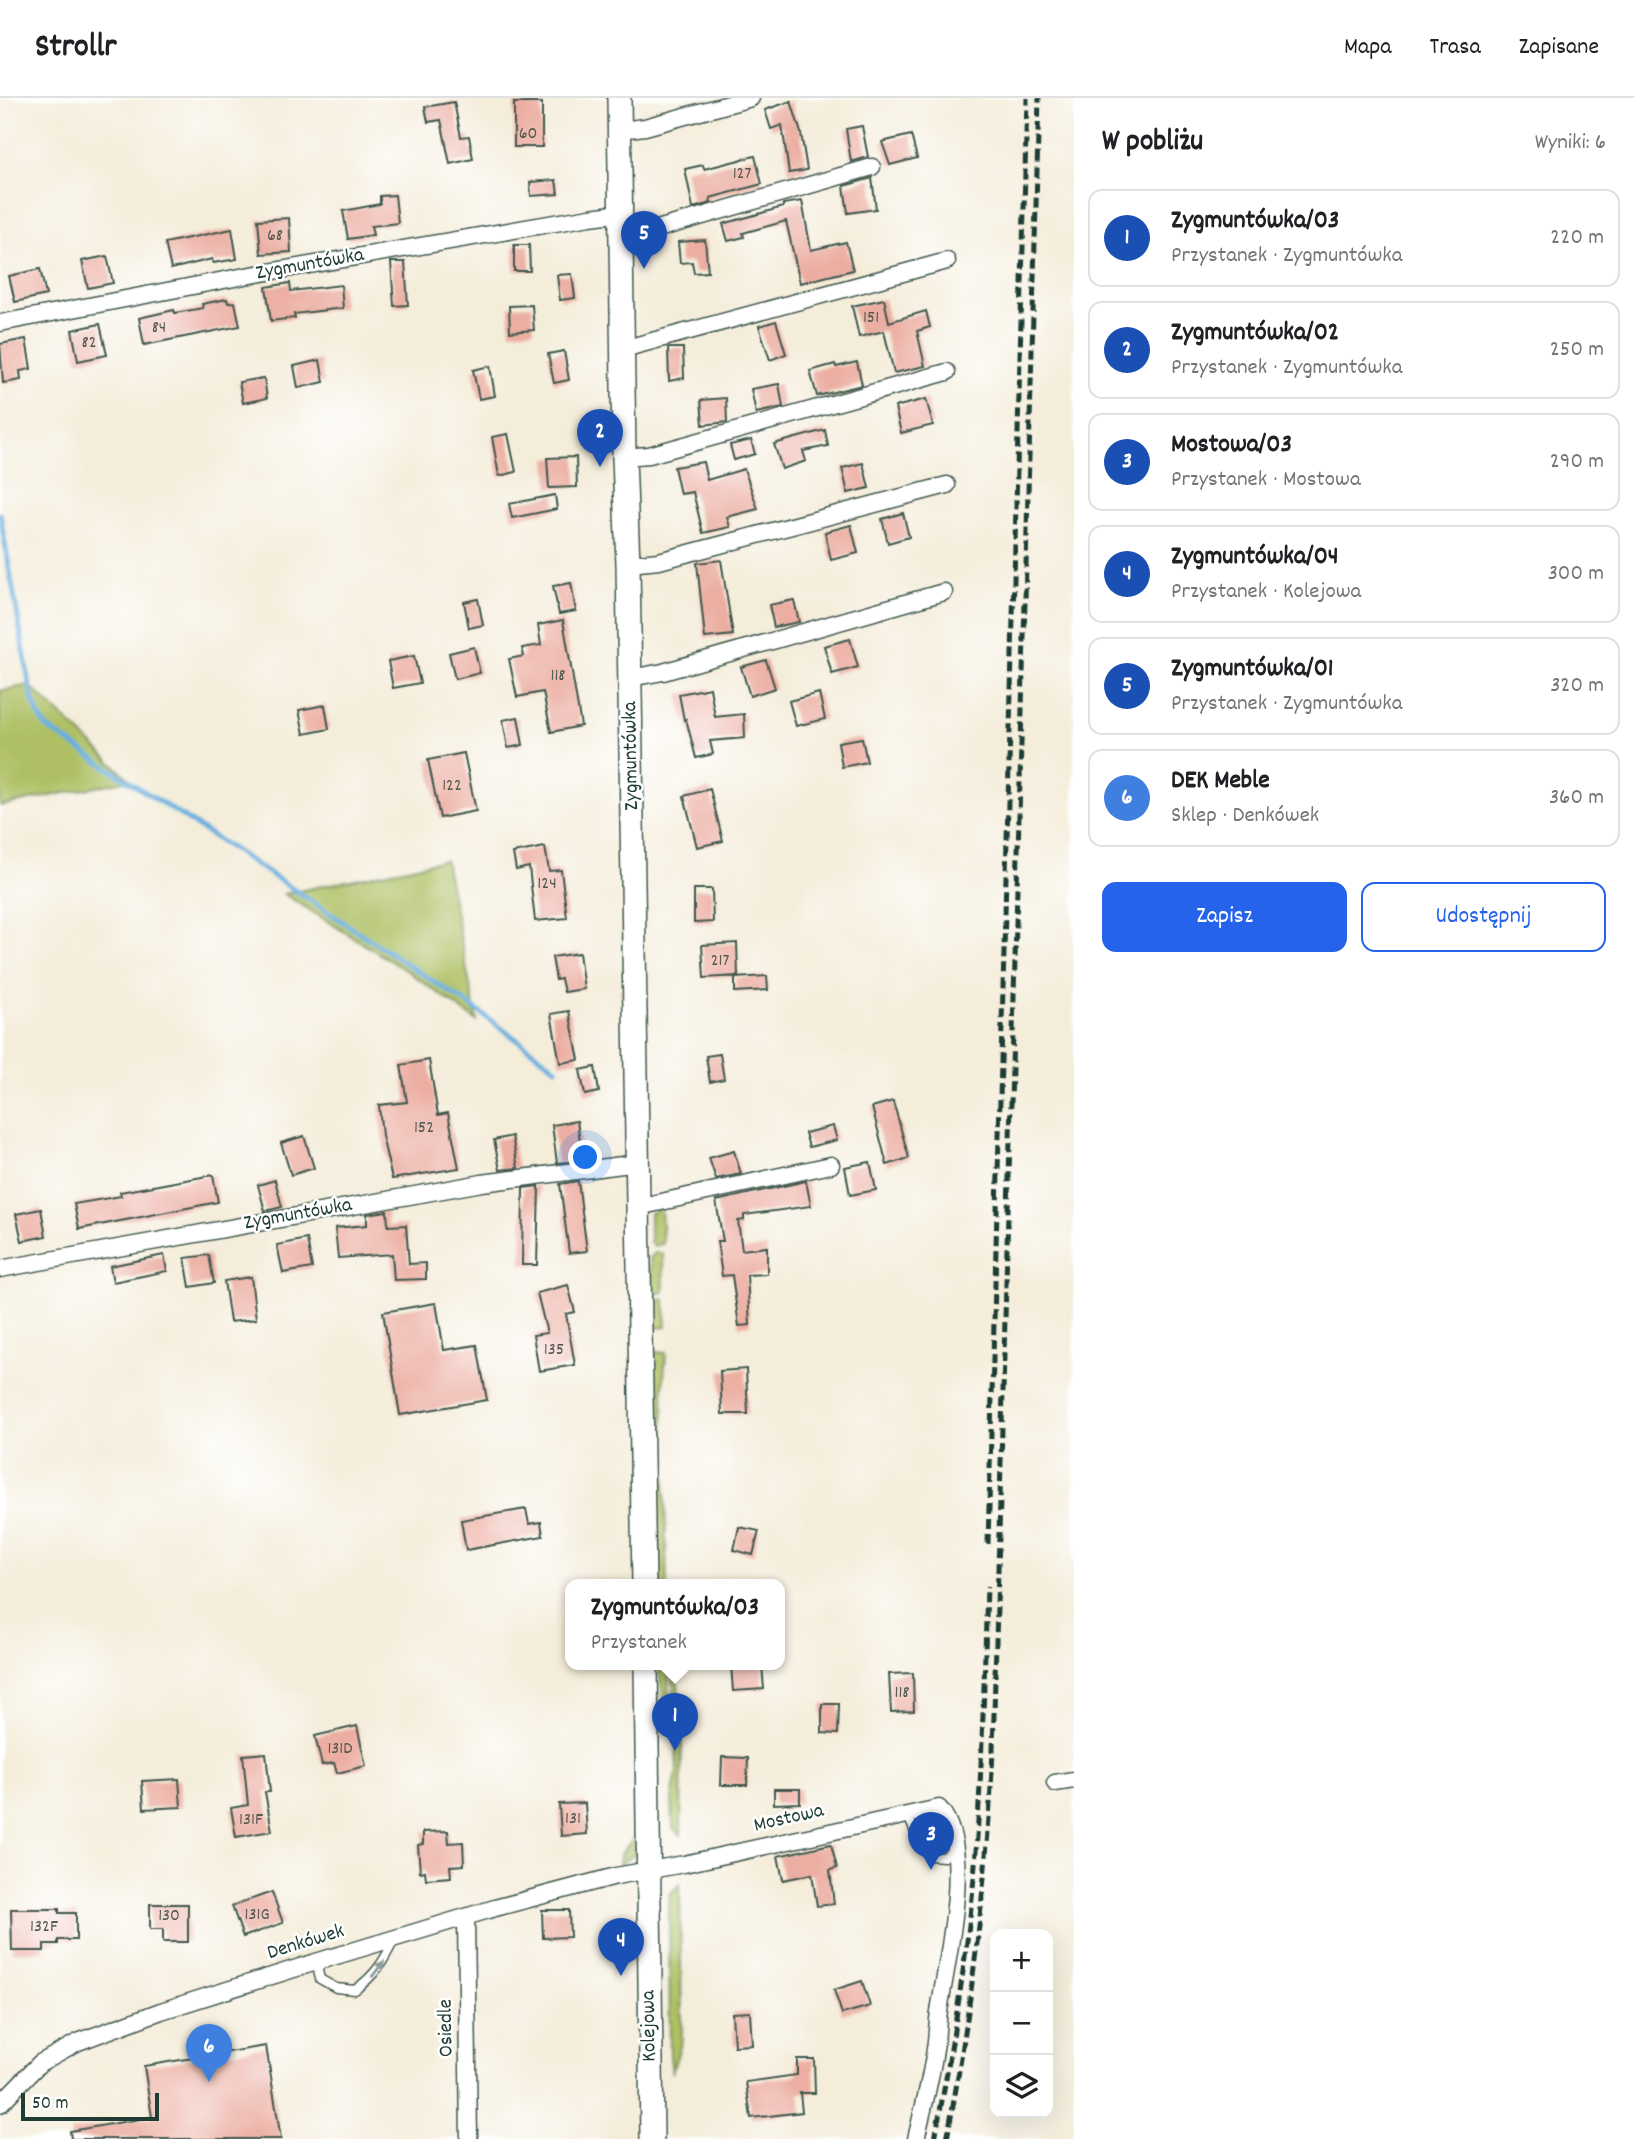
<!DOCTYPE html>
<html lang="pl">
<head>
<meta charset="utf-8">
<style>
	body { margin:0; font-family:Dekko,sans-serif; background:#f2f2f2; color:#202124 }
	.controls { position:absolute; right:21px; bottom:21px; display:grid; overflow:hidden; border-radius:14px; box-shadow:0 7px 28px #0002 }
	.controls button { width:63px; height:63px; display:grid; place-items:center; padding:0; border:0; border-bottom:2px solid #e0e0e0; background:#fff; color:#202124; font:35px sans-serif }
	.scale { position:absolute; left:21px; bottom:18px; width:138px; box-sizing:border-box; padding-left:7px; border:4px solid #1f3d34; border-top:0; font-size:19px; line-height:24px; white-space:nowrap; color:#1f3d34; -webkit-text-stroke:5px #fff; paint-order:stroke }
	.you { position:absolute; left:586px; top:1060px; width:24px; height:24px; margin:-18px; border:5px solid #fff; border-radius:50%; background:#1a73e8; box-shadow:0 0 0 10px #1a73e833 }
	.badge { display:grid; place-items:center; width:46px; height:46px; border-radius:50%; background:#2563eb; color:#fff; font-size:23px; font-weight:700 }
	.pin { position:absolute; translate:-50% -58px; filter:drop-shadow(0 2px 4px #0008) }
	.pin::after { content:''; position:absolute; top:37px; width:24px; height:21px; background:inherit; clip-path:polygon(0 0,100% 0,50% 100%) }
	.popup { position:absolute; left:565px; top:1481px; width:220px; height:91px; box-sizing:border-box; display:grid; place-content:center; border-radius:14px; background:#fff; filter:drop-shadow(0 2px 5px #0005); font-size:23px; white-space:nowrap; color:#757577 }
	.popup b { font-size:26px; color:#202124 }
	.popup::after { content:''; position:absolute; left:50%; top:100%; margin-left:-14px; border:14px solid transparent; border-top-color:#fff }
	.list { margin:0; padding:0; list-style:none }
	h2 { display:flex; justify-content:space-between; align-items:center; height:91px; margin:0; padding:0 28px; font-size:30px }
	h2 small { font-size:23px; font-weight:400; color:#757577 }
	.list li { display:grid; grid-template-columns:46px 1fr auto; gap:21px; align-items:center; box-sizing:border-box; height:98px; margin:0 14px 14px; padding:0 14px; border:2px solid #e0e0e0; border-radius:14px }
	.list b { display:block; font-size:26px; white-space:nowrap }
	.list p { margin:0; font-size:23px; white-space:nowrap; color:#757577 }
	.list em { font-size:23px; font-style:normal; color:#757577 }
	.actions { display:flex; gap:14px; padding:21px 28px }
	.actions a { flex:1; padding:16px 0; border:2px solid #2563eb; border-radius:14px; text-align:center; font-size:24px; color:#2563eb }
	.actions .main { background:#2563eb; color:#fff }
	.icon { flex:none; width:38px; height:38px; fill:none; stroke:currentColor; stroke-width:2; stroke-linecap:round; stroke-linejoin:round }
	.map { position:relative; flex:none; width:1074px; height:2041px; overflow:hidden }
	header { display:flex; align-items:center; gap:42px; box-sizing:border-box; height:98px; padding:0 35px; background:#fff; border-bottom:2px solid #e0e0e0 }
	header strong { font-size:33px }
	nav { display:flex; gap:38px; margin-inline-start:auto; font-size:24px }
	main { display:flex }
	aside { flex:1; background:#fff }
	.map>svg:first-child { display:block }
	.green { fill:#aec063; stroke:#667e4c; stroke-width:2 }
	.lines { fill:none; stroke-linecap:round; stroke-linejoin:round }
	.stream { stroke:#66afde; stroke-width:5 }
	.building { fill:#ecaea2 }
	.lane-casing { stroke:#3f574d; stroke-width:11 }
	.street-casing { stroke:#3f574d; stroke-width:19 }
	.secondary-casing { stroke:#3f574d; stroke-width:26 }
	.lane { stroke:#fff; stroke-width:8 }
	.street { stroke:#fff; stroke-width:16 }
	.secondary { stroke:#fff; stroke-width:23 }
	.rail { stroke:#1f3d34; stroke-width:5; stroke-dasharray:10 5; stroke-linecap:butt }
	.oneway { fill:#8f9e9a }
	.labels { text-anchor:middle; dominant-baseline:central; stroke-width:5; stroke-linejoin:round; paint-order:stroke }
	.number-label { font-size:18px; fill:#525950 }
	.street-label { font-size:21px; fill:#1f3d34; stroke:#fff }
</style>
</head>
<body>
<header>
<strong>Strollr</strong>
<nav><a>Mapa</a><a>Trasa</a><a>Zapisane</a></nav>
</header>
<main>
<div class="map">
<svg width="1074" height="2041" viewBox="0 0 1074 2041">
	<rect width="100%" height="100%" fill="#fff"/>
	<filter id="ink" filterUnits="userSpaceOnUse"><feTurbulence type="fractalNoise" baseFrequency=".0143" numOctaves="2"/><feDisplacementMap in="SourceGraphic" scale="14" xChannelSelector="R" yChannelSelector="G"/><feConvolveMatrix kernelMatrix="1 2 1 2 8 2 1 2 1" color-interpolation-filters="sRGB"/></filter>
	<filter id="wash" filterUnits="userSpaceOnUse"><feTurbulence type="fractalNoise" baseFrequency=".00686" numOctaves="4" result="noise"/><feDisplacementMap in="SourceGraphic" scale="28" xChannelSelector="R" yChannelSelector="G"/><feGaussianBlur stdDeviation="1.57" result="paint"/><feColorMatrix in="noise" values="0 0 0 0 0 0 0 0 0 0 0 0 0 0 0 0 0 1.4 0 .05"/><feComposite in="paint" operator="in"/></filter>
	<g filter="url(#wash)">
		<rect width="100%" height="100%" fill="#f4edda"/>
		<path class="green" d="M29,587L130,682L0,708V593Z
			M445,762L477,923L410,875L284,796Z
			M661,1110L663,1146L654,1148L650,1145V1115Z
			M655,1155H663L664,1194L654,1196L651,1193L650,1160Z
			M665,1201L666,1229L656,1230L652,1227L651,1206L655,1203Z
			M655,1254L666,1255L663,1291L667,1487H656L652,1257Z
			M658,1567H668L669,1615L665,1612Z
			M672,1567H676L682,1627L681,1737L673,1730L672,1700L677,1673Z
			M635,1739H637L635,1755L619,1767L620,1756Z
			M680,1786L682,1941L672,1975L670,1959L669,1806L670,1796Z"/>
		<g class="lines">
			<path class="stream" d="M0,416L32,600L38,616L46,629L471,908L556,970"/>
		</g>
		<g id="blocks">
			<path class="building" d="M791,3L801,35L807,72L789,75L782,27L771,31L765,12Z
				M454,4L461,39L469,38L473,61L450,66L441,22L428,24L425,9Z
				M514,5H542V49H514Z
				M862,28L868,59L851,64L846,31Z
				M911,37L917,60L890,67L882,44Z
				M755,58L762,86L710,100L711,105L693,110L685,71L703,67L704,71Z
				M872,80L876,111L848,115L844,88Z
				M556,82L558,96L531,98L530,84Z
				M395,97L398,125L371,128L373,137L348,141L343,113L380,106V98Z
				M802,103L811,152L846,144L853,172L800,185L786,123L743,135L744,139L728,143L723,126L783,109V106Z
				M289,120L291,154L261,156L258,122Z
				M232,131L237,161L213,165L212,161L171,171L165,145Z
				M705,142L708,174L694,175L692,164L680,165L678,144Z
				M514,147H529L530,173H514Z
				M107,158L113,185L88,190L82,163Z
				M391,164H405L408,207L394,208Z
				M40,171L46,197L15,204L9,178Z
				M572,176L575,200L560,202L557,177Z
				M290,185L291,193L341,187L343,210L294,216L295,220L271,223L266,189Z
				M227,201L228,205L235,204L240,228L144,247L139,220L174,212L175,215L203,210L202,206Z
				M884,201L889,224L926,213L930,229L917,233L925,268L894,275L884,233L859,239L852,208Z
				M532,207L534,232L510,234L509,208Z
				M776,223L786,256L770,262L759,228Z
				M100,226L107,257L78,263L72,232Z
				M26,241L31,271L20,273L21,282L3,285L0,246Z
				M668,250H683L684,280L669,283Z
				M564,253L569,282L554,285L548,256Z
				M320,262L324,284L298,290L294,268Z
				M857,264L862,287L817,298L810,273L835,266L836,269Z
				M490,268L495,298L479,301L473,272Z
				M264,280L267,300L243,305L239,284Z
				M779,286L783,309L756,315L751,291Z
				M726,300L727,324L703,327L701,302Z
				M926,301L933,327L901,335L895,309Z
				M825,332L828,348L803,353L806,363L782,371L774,346Z
				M508,336L516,374L499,378L492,339Z
				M751,342L755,356L734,362L730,347Z
				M576,359L577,389L549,390L547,360Z
				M703,364L707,382L744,371L758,411L727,419L730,429L703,435L693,394L680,396L674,369Z
				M863,365L869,390L848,395L842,370Z
				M555,397L557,411L512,420L509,406Z
				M903,415L909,439L888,445L882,421Z
				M851,427L858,455L831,462L825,434Z
				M721,462L733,537L705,540L697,465Z
				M571,485L576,513L559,516L553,488Z
				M478,501L483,527L469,530L464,504Z
				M794,502L799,524L774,529L769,507Z
				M563,522L581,628L551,634L543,594L517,599L509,561L524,558L522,550L541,547L538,527Z
				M850,541L858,569L832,576L824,548Z
				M474,549L480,575L455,581L449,555Z
				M414,558L420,585L393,590L388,563Z
				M766,562L775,590L750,598L741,569Z
				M710,590L715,619L744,616L745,640L710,643L713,656L696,660L686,621L684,622L679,596Z
				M819,595L825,621L796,628L789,603Z
				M325,607L329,631L304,636L299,612Z
				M518,619L523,647L508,650L503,622Z
				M862,640L867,664L842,669L838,644Z
				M464,655L476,713L440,720L428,662Z
				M710,691L723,743L697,749L684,698Z
				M545,749L549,773L561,772L567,820L535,823L529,769L516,772L513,755Z
				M694,791H712L713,824L694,825Z
				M737,845L738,878L704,880L702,847Z
				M579,855L584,891L564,894L561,881L556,882L552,859Z
				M767,878L768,892L735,894V880Z
				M569,913L579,962L560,965L551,916Z
				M720,956L724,981L710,984L706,958Z
				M429,962L438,1017L448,1015L459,1070L392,1081L382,1038L379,1007L407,1004L401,967Z
				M595,969L599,994L585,997L580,972Z
				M893,1003L909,1060L887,1067L872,1009Z
				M577,1023L582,1056L574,1058L575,1063L557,1065L552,1027Z
				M833,1028L837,1042L809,1049L805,1035Z
				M304,1038L314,1070L291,1077L281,1045Z
				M512,1038L518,1070L500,1072L494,1042Z
				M734,1053L741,1076L716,1081L709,1060Z
				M870,1064L876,1092L850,1097L845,1069Z
				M213,1077L218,1104L79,1131L74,1106L121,1098L120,1094Z
				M275,1082L282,1109L265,1113L258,1087Z
				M578,1083L587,1153L569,1155L560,1086Z
				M806,1083L811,1108L744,1117V1122L738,1123L742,1152L767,1149V1176L747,1177L750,1227L739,1228L732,1177L722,1178L717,1143H723L716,1103Z
				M539,1088L537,1167H522L523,1090Z
				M41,1111L46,1138L22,1143L16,1116Z
				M387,1113L388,1128L406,1127L409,1166L426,1165V1181L394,1182L392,1156L338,1160L335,1130L367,1127V1116Z
				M307,1141L312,1170L283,1175L277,1147Z
				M164,1157L167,1173L113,1184L110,1168Z
				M209,1157L214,1185L190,1189L185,1160Z
				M251,1179L256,1221L230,1224L224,1183Z
				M568,1187L575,1214L566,1216L575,1267L539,1273L533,1237L547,1235L537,1195Z
				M436,1205L444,1252L477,1247L487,1302L400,1317L383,1214Z
				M746,1271L748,1316H722L720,1273Z
				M526,1411L529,1426L541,1424L543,1438L466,1452L461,1422Z
				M739,1429L759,1433L753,1457L734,1452Z
				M731,1567H762L764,1591L733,1593Z
				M913,1575L914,1613L891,1614L889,1576Z
				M822,1606H839L838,1636L822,1635Z
				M357,1628L366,1668L337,1675L334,1665L322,1667L315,1638Z
				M266,1655L270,1694H265L272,1733L236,1739L231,1710L248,1707L243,1657Z
				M722,1659L748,1660L747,1687H721Z
				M179,1681L181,1709L144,1711L142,1683Z
				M774,1691H800V1705L774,1706Z
				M585,1705L587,1736L561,1738L559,1706Z
				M448,1733L449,1745L463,1744L464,1767L450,1768L451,1779L426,1781L425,1773L420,1774L418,1747L423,1746V1734Z
				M831,1746L837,1770L830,1772L834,1806L817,1808L812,1776L783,1782L778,1758Z
				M272,1794L283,1825L243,1839L232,1808Z
				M150,1806H188V1844H163V1831H150Z
				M11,1811H59V1815H76V1842H58V1846H44V1853H12Z
				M542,1812H569L570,1839L543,1840Z
				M862,1883L870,1908L842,1916L834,1892Z
				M750,1914L752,1947L734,1948L732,1915Z
				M266,1948L281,2041H71L70,2033L152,2019L144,1968Z
				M797,1961H814L815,1995H800L802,2014L751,2020L746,1984L797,1977Z"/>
		</g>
	</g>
	<g filter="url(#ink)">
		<use href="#blocks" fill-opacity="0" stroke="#3f574d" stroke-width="2"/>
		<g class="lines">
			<g class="lane-casing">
				<path id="lane" d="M907,1716L921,1748L931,1758L944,1759L954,1750
					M316,1864L320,1881L336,1890L355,1892C376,1876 383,1865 394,1842"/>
			</g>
			<g class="street-casing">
				<path id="street" d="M620,32L645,29L751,0
					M622,136L654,132L872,69
					M0,225L245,178L590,119L622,115
					M623,251L947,163
					M624,359L649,357L947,274
					M628,466L659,463L947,387
					M630,580L663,574L944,494
					M638,1109L831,1067
					M0,1171L482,1085L638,1065
					M1055,1685L1074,1682
					M466,1819L469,2041
					M0,2006L40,1965L78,1944L161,1913L316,1864L495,1810L616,1778L684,1766L939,1710C975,1750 946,1864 939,1914C937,1926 937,1939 935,1951C931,1981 923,2011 916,2041"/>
			</g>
			<g class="secondary-casing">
				<path id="secondary" d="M619,0L624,359L628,466L644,1487
					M646,1567L652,2041"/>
			</g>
			<use href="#lane" class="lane"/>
			<use href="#street" class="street"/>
			<use href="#secondary" class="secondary"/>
			<path class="rail" d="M988,1446L1027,0
				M935,2041C951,1954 966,1867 974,1779C982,1682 984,1585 987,1488
				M947,2041C971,1912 987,1783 993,1652L1039,0"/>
		</g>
		<defs><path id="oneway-solid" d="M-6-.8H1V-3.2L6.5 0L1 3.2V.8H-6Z" transform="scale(1.75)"/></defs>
		<use class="oneway" href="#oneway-solid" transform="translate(378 1871) rotate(-52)"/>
	</g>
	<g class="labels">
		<g class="number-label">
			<text x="528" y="36">60</text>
			<text x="742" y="76">127</text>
			<text x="275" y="138">68</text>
			<text x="871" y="220">151</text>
			<text x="159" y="230">84</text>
			<text x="89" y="245">82</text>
			<text x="558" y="578">118</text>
			<text x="452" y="688">122</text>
			<text x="547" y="786">124</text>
			<text x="720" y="863">217</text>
			<text x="424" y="1030">152</text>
			<text x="554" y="1252">135</text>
			<text x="902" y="1595">118</text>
			<text x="340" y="1651">131D</text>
			<text x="573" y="1721">131</text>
			<text x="251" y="1722">131F</text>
			<text x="257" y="1817">131G</text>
			<text x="169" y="1818">130</text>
			<text x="44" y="1829">132F</text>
		</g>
		<g class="street-label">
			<text transform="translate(310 167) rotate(-10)">Zygmuntówka</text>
			<text transform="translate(632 658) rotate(-91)">Zygmuntówka</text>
			<text transform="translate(298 1117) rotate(-10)">Zygmuntówka</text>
			<text transform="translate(789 1721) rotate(-13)">Mostowa</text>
			<text transform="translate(306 1845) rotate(-17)">Denkówek</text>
			<text transform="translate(650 1928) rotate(-91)">Kolejowa</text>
			<text transform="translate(447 1930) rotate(-91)">Osiedle</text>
		</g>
	</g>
</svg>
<div class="controls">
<button>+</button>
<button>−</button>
<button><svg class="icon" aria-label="layers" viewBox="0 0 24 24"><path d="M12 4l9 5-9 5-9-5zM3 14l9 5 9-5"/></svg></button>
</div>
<div class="scale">50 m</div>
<div class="you"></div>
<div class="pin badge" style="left:675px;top:1653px;background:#1a4fb4">1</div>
<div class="popup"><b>Zygmuntówka/03</b>Przystanek</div>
<div class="pin badge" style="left:600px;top:369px;background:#1a4fb4">2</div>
<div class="pin badge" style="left:931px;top:1772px;background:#1a4fb4">3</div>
<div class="pin badge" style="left:621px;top:1878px;background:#1a4fb4">4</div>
<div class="pin badge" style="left:644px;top:171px;background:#1a4fb4">5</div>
<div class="pin badge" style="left:209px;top:1984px;background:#3f7fe0">6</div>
</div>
<aside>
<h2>W pobliżu<small>Wyniki: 6</small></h2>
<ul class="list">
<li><span class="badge" style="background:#1a4fb4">1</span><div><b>Zygmuntówka/03</b><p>Przystanek · Zygmuntówka</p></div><em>220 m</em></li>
<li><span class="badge" style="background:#1a4fb4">2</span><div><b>Zygmuntówka/02</b><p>Przystanek · Zygmuntówka</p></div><em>250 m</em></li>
<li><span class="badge" style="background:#1a4fb4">3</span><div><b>Mostowa/03</b><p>Przystanek · Mostowa</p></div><em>290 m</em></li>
<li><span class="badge" style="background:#1a4fb4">4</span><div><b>Zygmuntówka/04</b><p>Przystanek · Kolejowa</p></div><em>300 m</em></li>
<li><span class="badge" style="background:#1a4fb4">5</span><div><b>Zygmuntówka/01</b><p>Przystanek · Zygmuntówka</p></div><em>320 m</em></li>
<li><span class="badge" style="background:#3f7fe0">6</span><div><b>DEK Meble</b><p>Sklep · Denkówek</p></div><em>360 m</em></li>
</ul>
<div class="actions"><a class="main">Zapisz</a><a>Udostępnij</a></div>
</aside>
</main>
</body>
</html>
